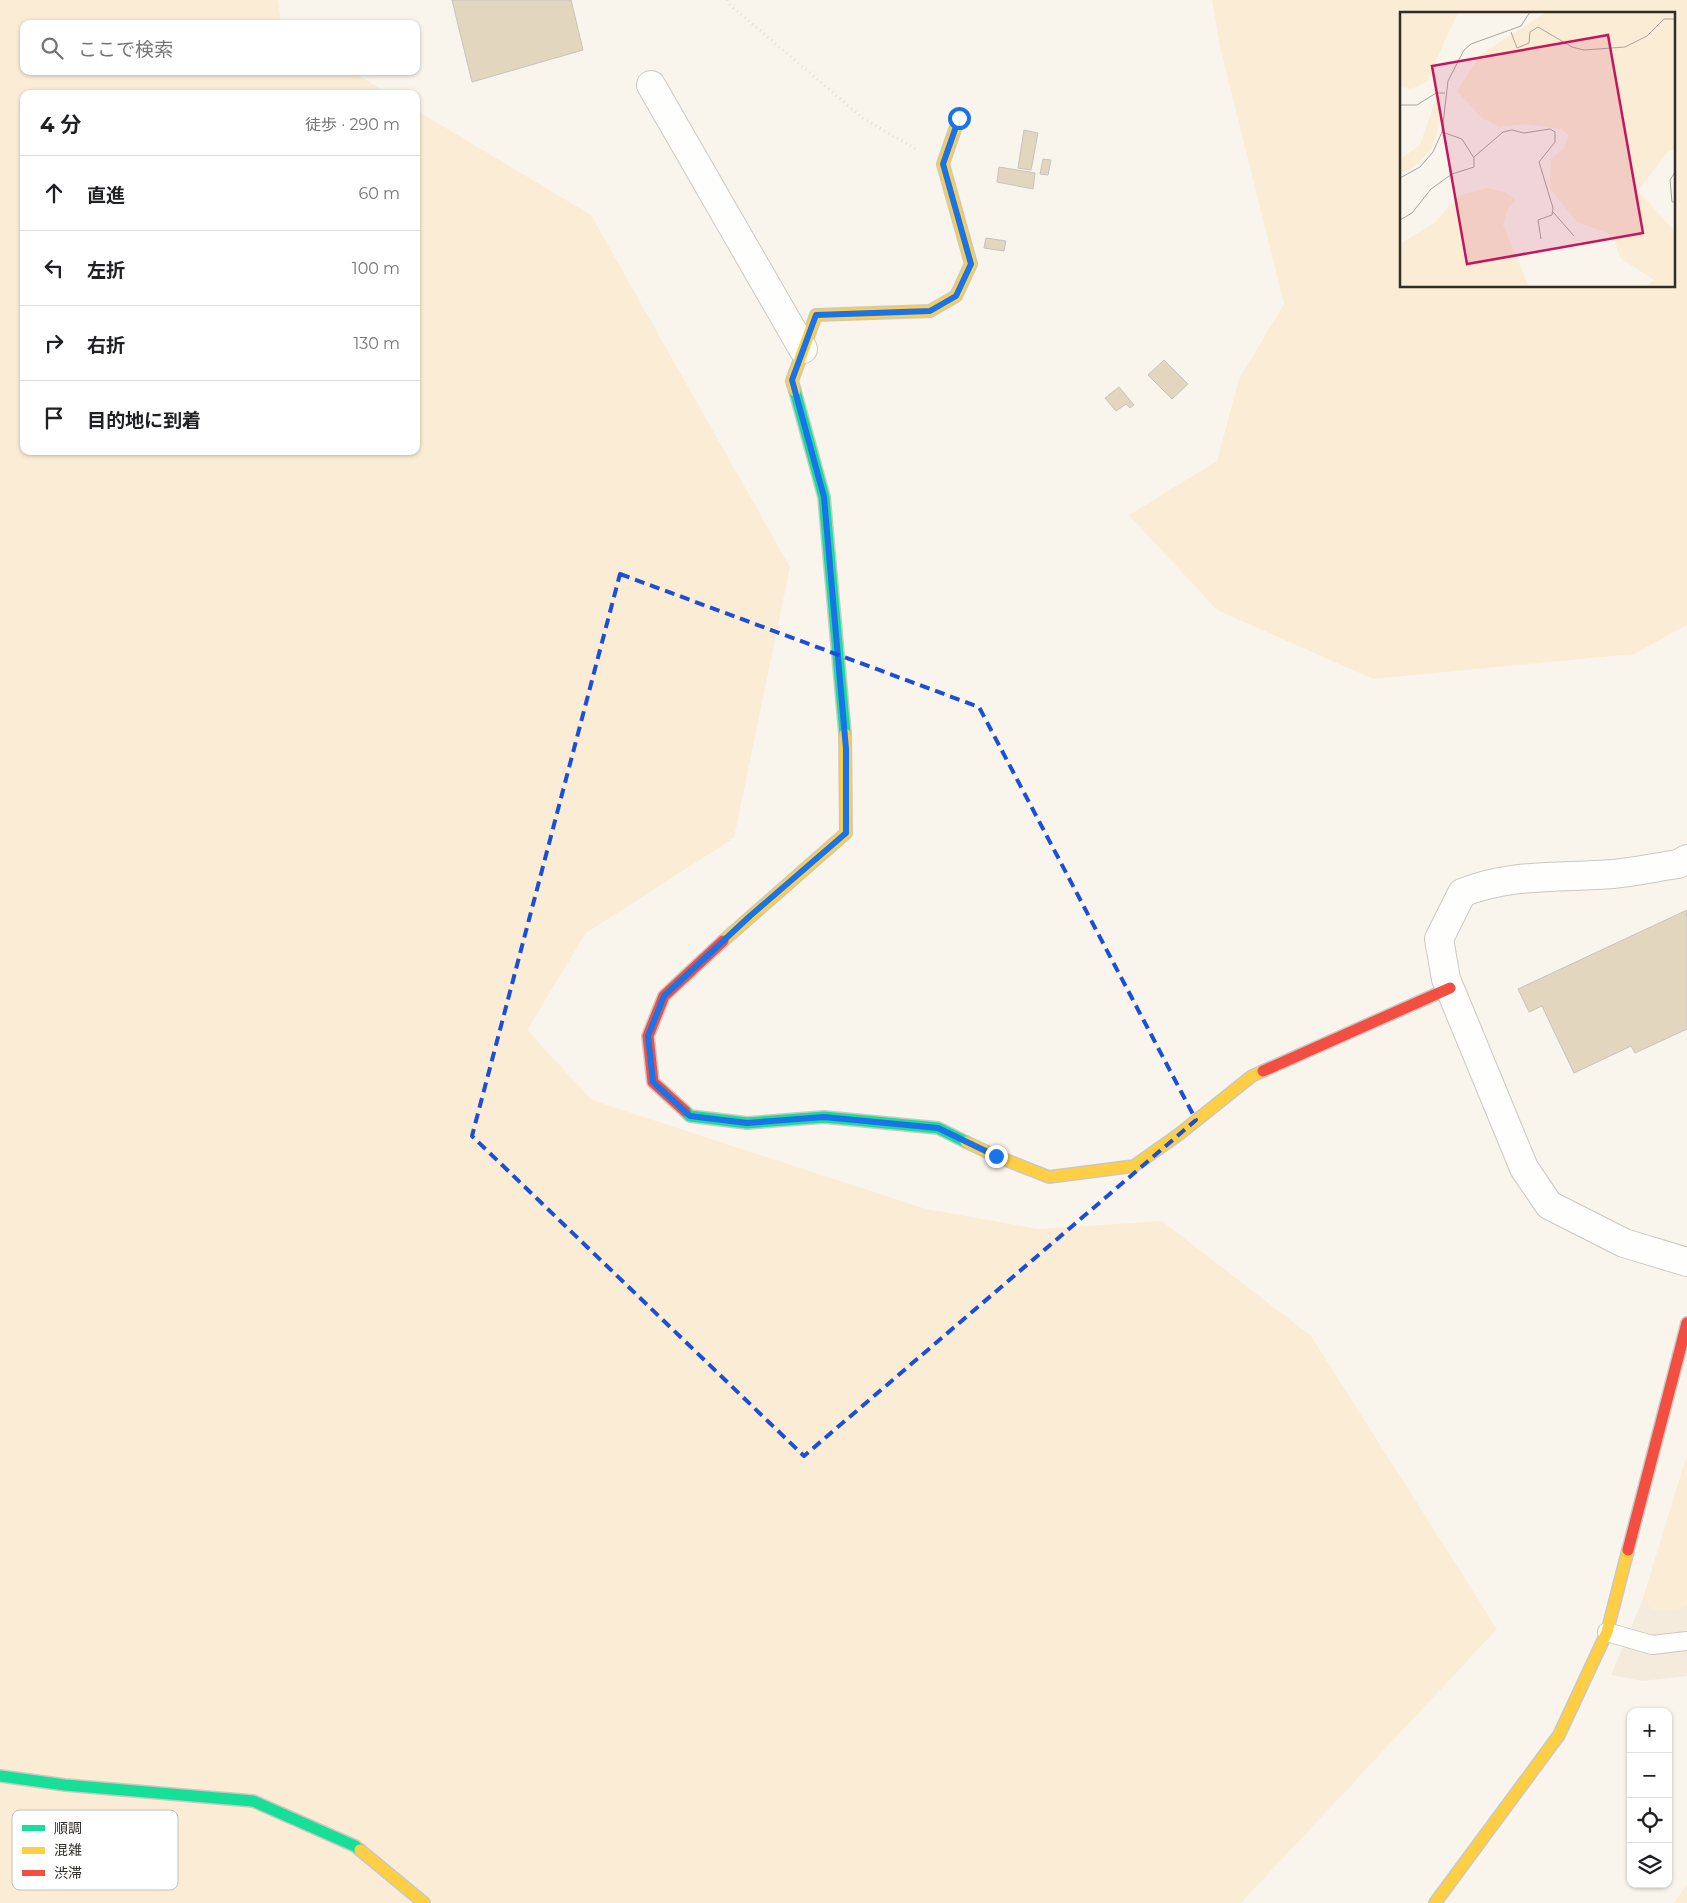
<!DOCTYPE html>
<html lang="ja">
<head>
<meta charset="utf-8">
<style>
	body { margin:0; font-family:Montserrat,"Noto Sans JP",sans-serif; background:#f2f2f2; color:#202124 }
	.controls { position:absolute; right:15px; bottom:15px; display:grid; overflow:hidden; border-radius:10px; box-shadow:0 1px 4px #0004 }
	.controls button { width:45px; height:45px; display:grid; place-items:center; padding:0; border:0; border-bottom:1px solid #e0e0e0; background:#fff; color:#202124; font:25px sans-serif }
	.stop { position:absolute; width:15px; height:15px; margin:-11px; border:4px solid #1a73e8; border-radius:50%; background:#fff }
	.stop.end { background:#1a73e8; border-color:#fff; box-shadow:0 1px 5px #0008 }
	.list { margin:0; padding:0; list-style:none }
	h2 { display:flex; justify-content:space-between; align-items:center; height:65px; margin:0; padding:0 20px; font-size:21px }
	h2 small { font-size:16px; font-weight:400; color:#757577 }
	.list li { display:grid; grid-template-columns:32px 1fr auto; gap:15px; align-items:center; box-sizing:border-box; height:75px; padding:0 20px; border-top:1px solid #e0e0e0 }
	.list b { display:block; font-size:19px; white-space:nowrap }
	.list em { font-size:16px; font-style:normal; color:#757577 }
	.icon { flex:none; width:28px; height:28px; fill:none; stroke:currentColor; stroke-width:2; stroke-linecap:round; stroke-linejoin:round }
	.map { position:relative; flex:none; width:1687px; height:1903px; overflow:hidden }
	.search { position:absolute; background:#fff; box-shadow:0 1px 4px #0004; left:20px; top:20px; width:400px; height:55px; display:flex; align-items:center; gap:12px; box-sizing:border-box; padding:0 18px; border-radius:10px; color:#757577; font-size:19px }
	.panel { position:absolute; background:#fff; box-shadow:0 1px 4px #0004; left:20px; top:90px; width:400px; height:365px; border-radius:10px }
	.map>svg:first-child { display:block }
	.built { fill:#f4ebdc }
	.green { fill:#fbedd5; fill-rule:evenodd }
	.building { fill:#e2d6bf; stroke:#c6c3bd }
	.lines { fill:none; stroke-linecap:round; stroke-linejoin:round }
	.lane-casing { stroke:#cbc8c2; stroke-width:20 }
	.street-casing { stroke:#cbc8c2; stroke-width:30 }
	.fast-casing { stroke:#cbc8c2; stroke-width:14 }
	.slow-casing { stroke:#cbc8c2; stroke-width:14 }
	.jam-casing { stroke:#cbc8c2; stroke-width:14 }
	.path { stroke:#dfddda; stroke-width:3; stroke-dasharray:1 4; stroke-linecap:butt }
	.lane { stroke:#fefefc; stroke-width:18 }
	.street { stroke:#fefefc; stroke-width:28 }
	.fast { stroke:#16e098; stroke-width:11 }
	.slow { stroke:#ffcf43; stroke-width:11 }
	.jam { stroke:#f24e42; stroke-width:11 }
	.route { stroke:#1a73e8; stroke-width:6 }
	.marked { fill:none; stroke:#1d4ed8; stroke-width:4; stroke-dasharray:10 6; stroke-linejoin:round }
	.inset-road { fill:none; stroke:#a9a59e; stroke-width:1 }
	.view { fill:#c2185b; fill-opacity:0.15; stroke:#c2185b; stroke-width:2.5 }
	.inset-edge { fill:none; stroke:#312e28; stroke-width:2.5 }
	.key { fill:#fff; stroke:#c1c0be; stroke-width:1 }
	.key-label { font-size:14px; fill:#312e28 }
</style>
</head>
<body>
<div class="map">
<svg width="1687" height="1903" viewBox="0 0 1687 1903">
	<rect width="100%" height="100%" fill="#f9f5ed"/>
	<path class="built" d="M1687,1455V1676L1642,1681L1611,1675L1643,1599Z"/>
	<path class="green" d="M0,0H278L281,24H24V71H352L389,94H24V451H416V110L591,215L790,567L734,838L586,933L527,1030L592,1100L926,1209L1039,1229L1162,1221L1311,1336L1497,1629L1241,1903H0Z
		M1212,0H1687V625L1634,654L1373,679L1217,610L1129,515L1217,461L1239,379L1284,304L1220,46ZM1401,14H1673V286H1401Z
		M1687,1455V1606L1671,1611L1653,1610L1643,1599Z
		M1687,1884V1903H1674Z"/>
	<path class="building" d="M452,0H571L583,50L472,82Z
		M1024,130L1038,133L1031,170L1018,168Z
		M1043,159L1051,160L1048,175L1040,174Z
		M999,167L1035,173L1033,189L997,182Z
		M986,238L1006,241L1004,251L984,248Z
		M1164,360L1188,384L1172,399L1148,375Z
		M1119,387L1134,405L1130,408L1126,404L1116,411L1105,398Z
		M1687,910V1029L1635,1053L1631,1046L1574,1073L1542,1006L1529,1012L1518,989Z"/>
	<g class="lines">
		<g class="lane-casing">
			<path id="lane" d="M1607,1632L1652,1645L1687,1641"/>
		</g>
		<g class="street-casing">
			<path id="street" d="M651,85L803,349
				M1687,859L1678,864C1657,867 1635,872 1613,874C1562,878 1510,873 1462,893L1439,939L1446,979L1524,1168L1549,1205L1624,1243L1687,1262"/>
		</g>
		<g class="fast-casing">
			<path id="fast" d="M795,391L824,497L845,734
				M685,1111L690,1116L747,1123L824,1117L938,1128L966,1142
				M0,1776L65,1785L253,1801L355,1846L360,1850"/>
		</g>
		<g class="slow-casing">
			<path id="slow" d="M795,391L792,381L816,315L930,311L956,296L971,264L943,164L959,118
				M723,941L846,833L845,734
				M966,1142L996,1156L1049,1177L1134,1166L1178,1135L1252,1076L1263,1071
				M360,1850L424,1903
				M1435,1903L1559,1735L1607,1632L1628,1550"/>
		</g>
		<g class="jam-casing">
			<path id="jam" d="M1263,1071L1450,988
				M685,1111L653,1082L648,1036L664,996L723,941
				M1628,1550L1687,1323"/>
		</g>
		<path class="path" d="M727,0L730,5L864,119L916,149"/>
		<use href="#lane" class="lane"/>
		<use href="#street" class="street"/>
		<use href="#fast" class="fast"/>
		<use href="#slow" class="slow"/>
		<use href="#jam" class="jam"/>
	</g>
	<g class="lines">
		<path class="route" d="M959,118L943,164L971,264L956,296L930,311L816,315L792,380L824,497L846,749V833L750,916L664,996L648,1036L653,1082L690,1116L747,1123L824,1117L938,1128L996,1156"/>
	</g>
	<path class="marked" d="M620,574L979,707L1196,1120L804,1456L472,1136Z"/>
	<g transform="translate(1400 12)">
		<rect width="275" height="275" fill="#f9f5ed"/>
		<path d="M0,0H58L27,69L12,77L0,75ZM147,0H275V138H269L238,179L275,219V275H245L254,268L220,246L213,223L177,210L150,177L151,147L165,135L169,123L161,117L124,112L99,115L82,106L57,79L81,42ZM41,84L37,124L31,137L18,152L0,163V147L20,133L36,86ZM87,176L105,180L116,188L108,196L103,213L129,275H0V232L35,210L60,183Z" fill="#fbedd5"/>
		<path class="inset-road" d="M111,20L117,36L129,31L130,20L138,15L172,35L184,38L225,35L247,24L264,7H275M0,93H17L36,81H45M74,145L103,120L112,118L124,121L150,117L155,120V130L139,150L153,196L152,203L138,208L141,227M275,160L270,168L272,190H275M0,166L20,155L33,140L42,120L48,69L64,38L71,32L121,14L130,0M153,200L174,224M0,208L12,201L31,177L52,162L74,155V146L62,127L42,120"/>
		<path class="view" d="M208,23L243,221L67,252L32,54Z"/>
		<rect width="275" height="275" class="inset-edge"/>
	</g>
	<rect x="12" y="1810" width="166" height="80" rx="8" class="key"/>
	<rect x="22" y="1825" width="23" height="6" fill="#16e098"/>
	<rect x="22" y="1847" width="23" height="7" fill="#ffcf43"/>
	<rect x="22" y="1870" width="23" height="6" fill="#f24e42"/>
	<g class="key-label">
		<text x="54" y="1833">順調</text>
		<text x="54" y="1855">混雑</text>
		<text x="54" y="1878">渋滞</text>
	</g>
</svg>
<div class="controls">
<button>+</button>
<button>−</button>
<button><svg class="icon" aria-label="locate" viewBox="0 0 24 24"><circle cx="12" cy="12" r="6"/><path d="M12 2v4M12 18v4M2 12h4M18 12h4"/></svg></button>
<button><svg class="icon" aria-label="layers" viewBox="0 0 24 24"><path d="M12 4l9 5-9 5-9-5zM3 14l9 5 9-5"/></svg></button>
</div>
<div class="stop" style="left:959px;top:118px"></div>
<div class="stop end" style="left:996px;top:1156px"></div>
<div class="search"><svg class="icon" aria-label="search" viewBox="0 0 24 24"><circle cx="10" cy="10" r="6"/><path d="M15 15l6 6"/></svg>ここで検索</div>
<section class="panel">
<h2>4 分<small>徒歩 · 290 m</small></h2>
<ul class="list">
<li><svg class="icon" aria-label="ahead" viewBox="0 0 24 24"><path d="M12 20V5M6 11l6-6 6 6"/></svg><div><b>直進</b></div><em>60 m</em></li>
<li><svg class="icon" aria-label="left" viewBox="0 0 24 24"><path d="M17 20v-9H6M10 6l-5 5 5 5"/></svg><div><b>左折</b></div><em>100 m</em></li>
<li><svg class="icon" aria-label="right" viewBox="0 0 24 24"><path d="M7 20v-9h11M14 6l5 5-5 5"/></svg><div><b>右折</b></div><em>130 m</em></li>
<li><svg class="icon" aria-label="arrive" viewBox="0 0 24 24"><path d="M6 21V4h12l-3 4 3 4H6"/></svg><div><b>目的地に到着</b></div></li>
</ul>
</section>
</div>
</body>
</html>
